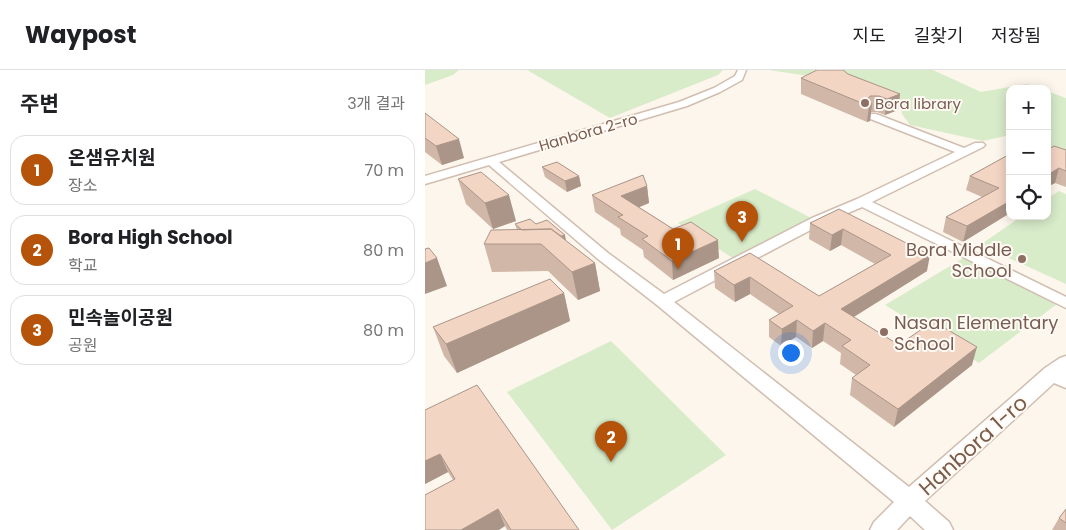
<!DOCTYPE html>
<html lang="ko">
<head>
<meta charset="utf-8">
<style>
	body { margin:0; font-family:Poppins,"Noto Sans KR",sans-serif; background:#f2f2f2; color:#202124 }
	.controls { position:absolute; right:15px; top:15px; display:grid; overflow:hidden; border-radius:10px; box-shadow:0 2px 12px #0003 }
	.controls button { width:45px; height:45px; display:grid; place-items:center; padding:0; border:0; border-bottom:1px solid #e0e0e0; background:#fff; color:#202124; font:25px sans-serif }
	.you { position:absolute; left:365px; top:282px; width:18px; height:18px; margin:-12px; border:4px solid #fff; border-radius:50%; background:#1a73e8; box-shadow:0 0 0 8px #1a73e833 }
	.badge { display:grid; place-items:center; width:32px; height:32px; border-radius:50%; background:#b45309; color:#fff; font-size:16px; font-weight:700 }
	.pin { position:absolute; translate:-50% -41px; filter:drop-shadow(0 1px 2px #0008) }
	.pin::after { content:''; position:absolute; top:26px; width:18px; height:15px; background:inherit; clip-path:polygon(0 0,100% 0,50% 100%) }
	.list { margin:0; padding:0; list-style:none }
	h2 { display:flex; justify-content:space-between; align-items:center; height:65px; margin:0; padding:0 20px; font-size:21px }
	h2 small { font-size:16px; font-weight:400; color:#757577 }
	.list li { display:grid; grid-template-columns:32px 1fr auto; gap:15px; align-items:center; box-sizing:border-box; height:70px; margin:0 10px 10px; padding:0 10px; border:1px solid #e0e0e0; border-radius:15px }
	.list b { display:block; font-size:19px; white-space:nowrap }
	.list p { margin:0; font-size:16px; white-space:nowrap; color:#757577 }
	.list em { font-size:16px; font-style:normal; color:#757577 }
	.icon { flex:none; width:28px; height:28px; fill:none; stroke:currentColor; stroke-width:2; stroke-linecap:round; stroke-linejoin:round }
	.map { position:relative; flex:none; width:641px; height:460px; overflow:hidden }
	header { display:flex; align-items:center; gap:30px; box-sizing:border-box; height:70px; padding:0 25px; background:#fff; border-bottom:1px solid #e0e0e0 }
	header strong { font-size:24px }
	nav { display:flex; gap:28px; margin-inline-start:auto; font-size:18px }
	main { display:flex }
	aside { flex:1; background:#fff }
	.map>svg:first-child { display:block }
	.green { fill:#d8ecc9 }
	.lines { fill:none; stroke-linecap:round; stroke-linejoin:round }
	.minor-casing { stroke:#d1beb0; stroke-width:3 }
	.minor { fill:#fff; fill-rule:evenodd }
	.wall { fill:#d1b7a8 }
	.shaded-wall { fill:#aa9588 }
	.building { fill:#f3d5c3; stroke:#aa9588 }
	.education-dot { fill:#8d6e63; stroke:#fffaf3; stroke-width:2 }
	.labels { text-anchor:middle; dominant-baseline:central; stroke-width:4; stroke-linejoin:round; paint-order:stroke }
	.far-education-label { font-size:15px; fill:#785e54; stroke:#fffaf3; text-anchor:start }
	.far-street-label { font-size:15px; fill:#7a5c4d; stroke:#fffaf3 }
	.education-label { font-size:18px; fill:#785e54; stroke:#fffaf3; text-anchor:end }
	.near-street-label { font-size:21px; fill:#7a5c4d; stroke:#fffaf3 }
</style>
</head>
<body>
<header>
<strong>Waypost</strong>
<nav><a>지도</a><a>길찾기</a><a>저장됨</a></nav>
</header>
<main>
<aside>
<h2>주변<small>3개 결과</small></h2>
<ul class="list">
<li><span class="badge">1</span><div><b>온샘유치원</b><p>장소</p></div><em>70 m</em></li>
<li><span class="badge">2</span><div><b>Bora High School</b><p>학교</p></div><em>80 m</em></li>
<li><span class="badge">3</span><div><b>민속놀이공원</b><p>공원</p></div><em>80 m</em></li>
</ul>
</aside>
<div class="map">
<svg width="641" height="460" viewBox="0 0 641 460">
	<rect width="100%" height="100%" fill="#fdf6ec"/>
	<path class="green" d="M0,0H34L28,5L0,15Z
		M102,0H298L293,5L185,48Z
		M344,0H508L556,22L602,14L615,19H585V65L558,71L485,55L477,44L476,36L409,10Z
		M622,21L641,28V87L622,80Z
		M330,119L392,151L314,192L253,153Z
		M634,121L641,124V214L555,175L597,146H622V129Z
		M540,187L632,234L554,293L460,235Z
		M186,271L301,385L187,460L82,322Z"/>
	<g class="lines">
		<g class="minor-casing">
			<path id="minor" d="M313,0H321L317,10L295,22L262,36L74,92L183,183L239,224L387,148L432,129L530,82L443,48L442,46L443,44H451L539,78L550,73H558L560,75L558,77L447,132L641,227V238L437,137L397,154L249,232L484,417L620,298L635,288L641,286V318L629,313L500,431L524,452L528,460H500L485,446L472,460H445L449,452L469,432L232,235L173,189L64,95L0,114V106L254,32L289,18L310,6Z"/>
		</g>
		<use href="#minor" class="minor"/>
	</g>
	<path class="wall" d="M423,4L475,24L473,40L460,45L452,42H446L445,51L442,52L376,24V8Z
		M0,43L39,88L17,95L0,82Z
		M641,80V117L630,113L622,117Z
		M585,84V143L538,172L518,162L521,147L557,127L541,120L545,106Z
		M117,97L154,106L156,116L142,122L120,107Z
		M33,109L91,151L68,159L41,134Z
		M222,116L224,133L214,137L294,188L248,210L219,187L218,180L196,165L195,159L170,142L167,125Z
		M414,139L502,201L429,247L474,275L547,295L469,357L425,325L427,308L431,305L415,294L416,283L398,271L387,278L371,267L356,276L344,267V250L354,244L325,224L310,232L290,218L289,201L325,183L394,226L450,194L416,175L405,181L384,169L385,153Z
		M90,154H111L141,171L170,193L175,221L153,230L123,201L67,202L59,174L92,160Z
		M139,223L145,251L32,303L19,286L8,257Z
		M0,340L154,460H82L80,456L28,410L23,402L0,414Z
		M641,439V460H627L634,448Z"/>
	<path class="shaded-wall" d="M475,24L473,40L460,45L462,29Z
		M447,34L445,51L442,52L444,36Z
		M34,69L39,88L17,95L11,76Z
		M634,98L630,113L622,117V105Z
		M154,106L156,116L142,122L140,111Z
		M222,116L224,133L198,144L196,126Z
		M84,125L91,151L68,159L60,133Z
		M585,131V143L538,172L542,156Z
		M418,159L416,175L405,181L407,165Z
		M140,165L142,176L117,174Z
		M293,170L294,188L248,210L247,191Z
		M505,185L502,201L414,256L416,239Z
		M12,188L22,216L0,224V193Z
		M170,193L175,221L153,230L147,202Z
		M325,207V224L310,232L309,215Z
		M139,223L145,251L32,303L21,274Z
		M372,250L371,267L356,276L357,259Z
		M400,253L398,271L387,278L388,261Z
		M552,277L547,295L469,357L473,339Z
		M15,384L23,402L0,414V391Z
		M73,439L80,456L74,460H36Z"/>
	<path class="building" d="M392,0H418L423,4L475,24L462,29L454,26H445L442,30L447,34L444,36L376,8Z
		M0,43L34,69L11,76L0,68Z
		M629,76L641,80V101L634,98L622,105V80Z
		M585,84V131L542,156L521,147L574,118L545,106Z
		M132,92L154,106L140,111L117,97Z
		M56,102L84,125L60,133L33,109Z
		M218,105L222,116L196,126L248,159L266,152L293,170L247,191L217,169L223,166L193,147L198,145L167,125Z
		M414,139L505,185L416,239L474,275L508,251L552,277L473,339L427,308L445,295L417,276L426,270L400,253L388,261L372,250L357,259L344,250L368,236L325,207L309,215L289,201L325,183L394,226L466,185L418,159L407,165L385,153Z
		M105,149L111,154L122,150L140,165L136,166L126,159L97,160L90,154Z
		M126,159L170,193L147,202L116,174H59L66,160Z
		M4,178L12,188L0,193V179Z
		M125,209L139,223L21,274L8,257Z
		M52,315L154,460H86L73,439L36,460H0V425L30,409L15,384L0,391V340Z
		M641,439V453L634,448Z"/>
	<g class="education-dot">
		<circle cx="440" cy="33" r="5"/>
		<circle cx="597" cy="189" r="5"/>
		<circle cx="459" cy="262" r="5"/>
	</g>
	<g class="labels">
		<g class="far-education-label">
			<text x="450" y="33">Bora library</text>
		</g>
		<g class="far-street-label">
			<text transform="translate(163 62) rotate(-16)">Hanbora 2-ro</text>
		</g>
		<g class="education-label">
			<text x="587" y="179">Bora Middle<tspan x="587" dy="21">School</tspan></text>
			<text x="469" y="252" text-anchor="start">Nasan Elementary<tspan x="469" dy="21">School</tspan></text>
		</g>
		<g class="near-street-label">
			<text transform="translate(548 375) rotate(-42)">Hanbora 1-ro</text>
		</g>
	</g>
</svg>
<div class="controls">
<button>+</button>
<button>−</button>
<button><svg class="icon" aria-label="locate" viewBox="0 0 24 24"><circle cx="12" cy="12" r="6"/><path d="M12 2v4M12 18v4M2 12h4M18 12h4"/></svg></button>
</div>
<div class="you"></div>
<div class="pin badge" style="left:253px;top:199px">1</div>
<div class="pin badge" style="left:186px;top:392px">2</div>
<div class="pin badge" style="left:317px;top:172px">3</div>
</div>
</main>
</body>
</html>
